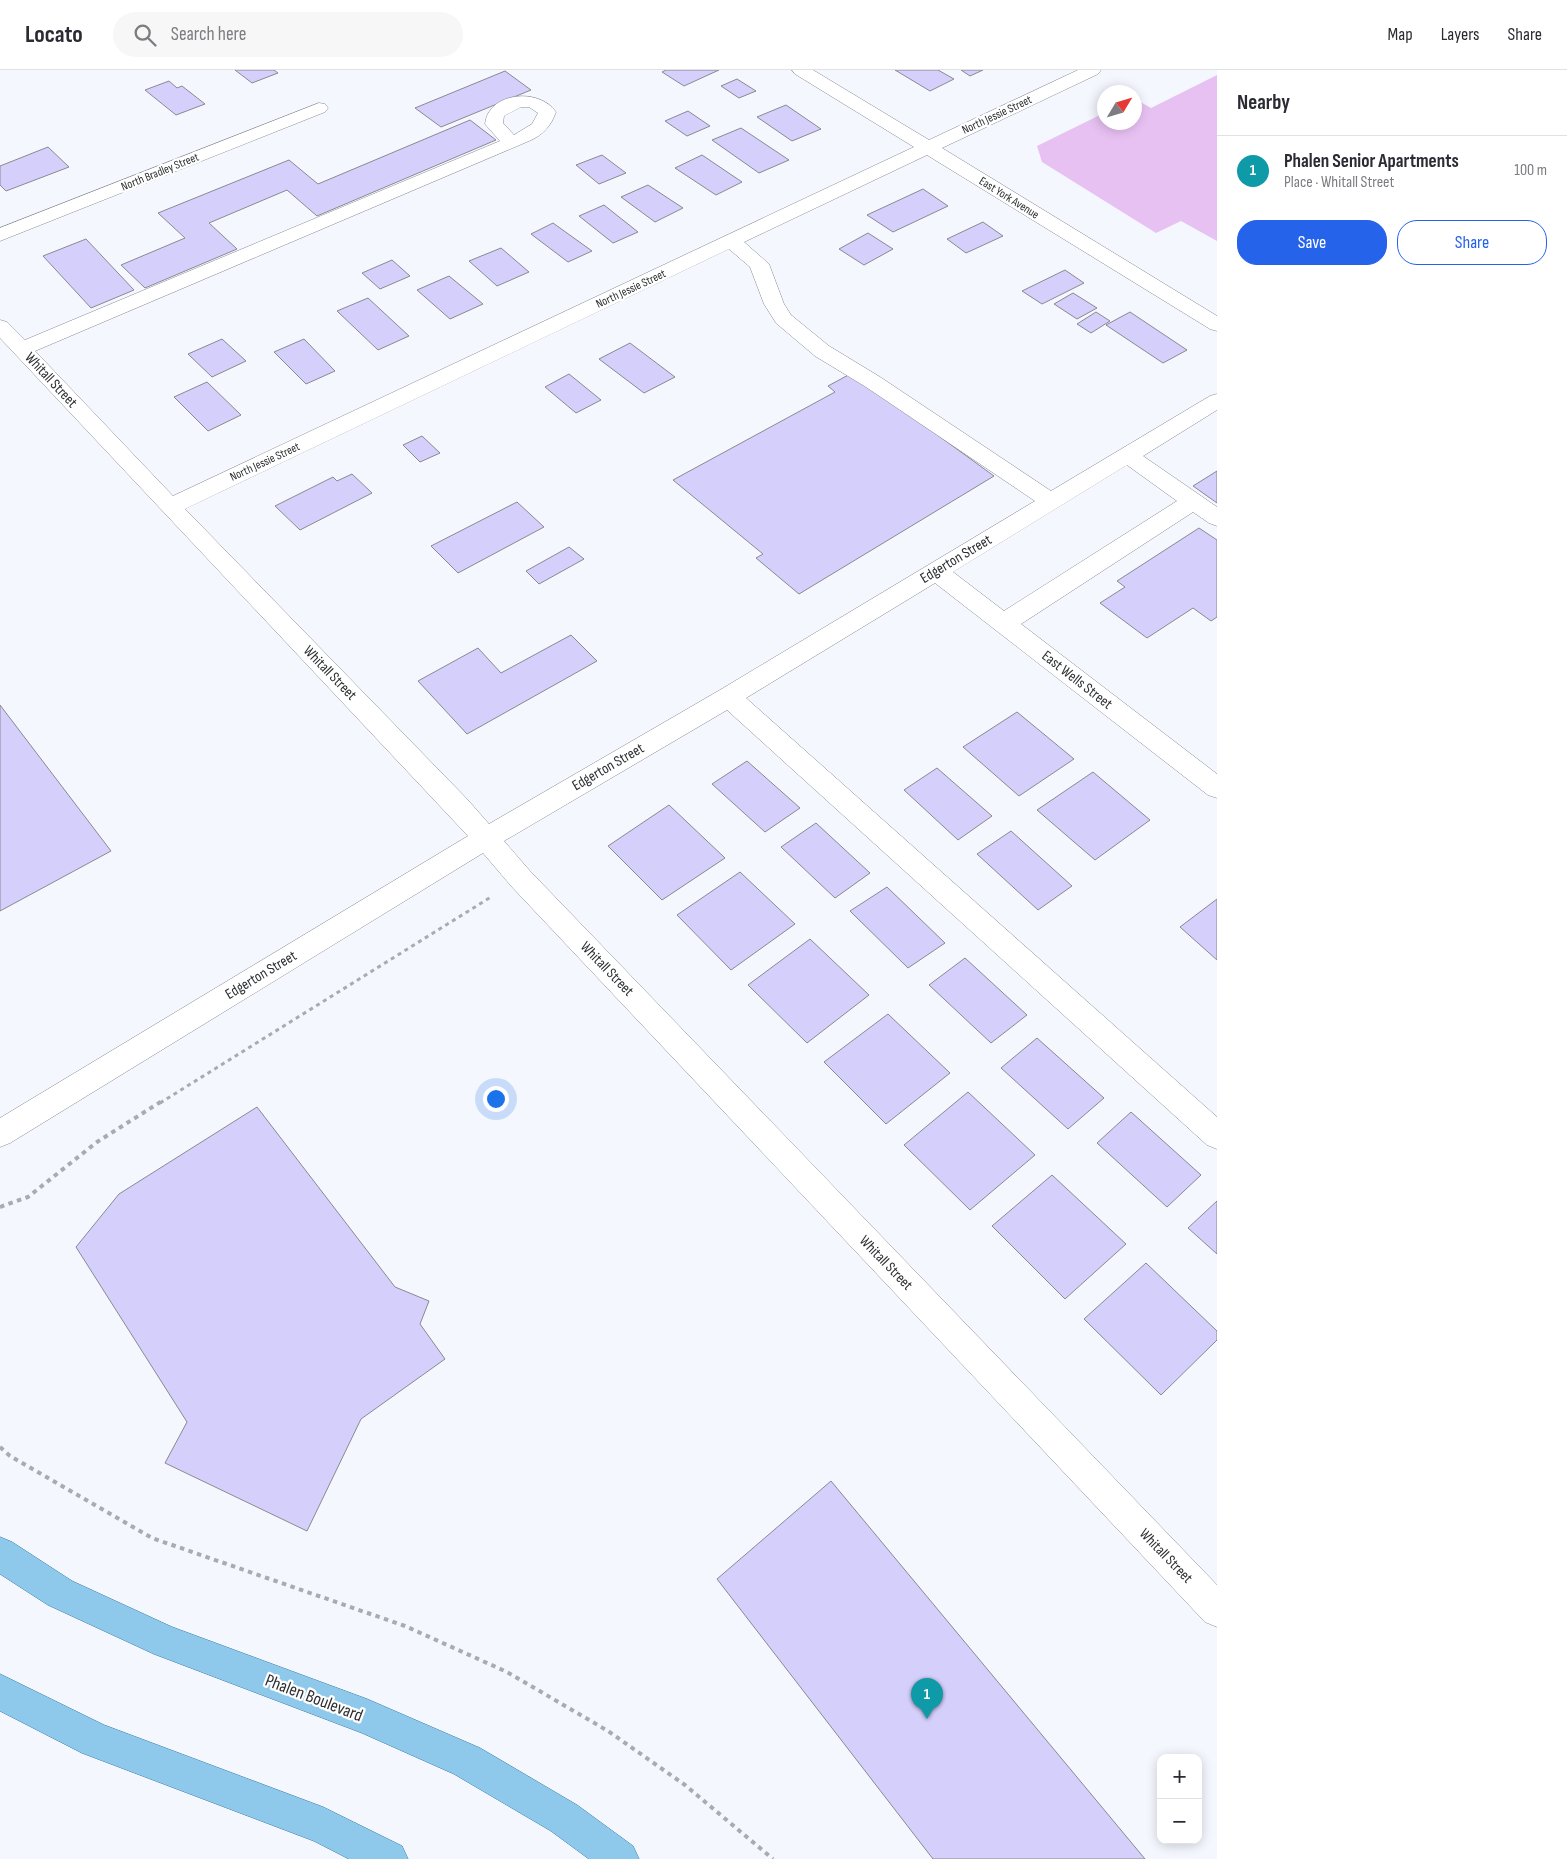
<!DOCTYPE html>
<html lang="en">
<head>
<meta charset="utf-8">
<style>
	body { margin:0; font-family:"Sofia Sans Condensed",sans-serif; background:#f7f7f7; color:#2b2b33 }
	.controls { position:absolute; right:15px; bottom:15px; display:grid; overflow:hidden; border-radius:10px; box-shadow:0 2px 12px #0003 }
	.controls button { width:45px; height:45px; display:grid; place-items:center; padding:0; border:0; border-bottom:1px solid #e1e1e2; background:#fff; color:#2b2b33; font:25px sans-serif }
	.compass { position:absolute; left:1097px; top:15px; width:45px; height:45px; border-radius:50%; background:#fff; box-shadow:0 2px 12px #0003; rotate:52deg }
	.you { position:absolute; left:495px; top:1028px; width:18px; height:18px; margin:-12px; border:4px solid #fff; border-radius:50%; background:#1a73e8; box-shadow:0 0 0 8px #1a73e833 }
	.badge { display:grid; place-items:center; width:32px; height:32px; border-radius:50%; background:#2563eb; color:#fff; font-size:16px; font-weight:700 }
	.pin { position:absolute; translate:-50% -41px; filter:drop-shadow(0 1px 2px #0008) }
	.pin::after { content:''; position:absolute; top:26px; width:18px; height:15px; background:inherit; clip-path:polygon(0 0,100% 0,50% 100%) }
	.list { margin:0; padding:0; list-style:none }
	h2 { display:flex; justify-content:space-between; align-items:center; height:65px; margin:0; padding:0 20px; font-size:21px }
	h2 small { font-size:16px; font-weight:400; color:#7c7c81 }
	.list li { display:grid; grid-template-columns:32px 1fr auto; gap:15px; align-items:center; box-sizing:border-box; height:70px; padding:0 20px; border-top:1px solid #e1e1e2 }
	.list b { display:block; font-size:19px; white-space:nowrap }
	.list p { margin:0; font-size:16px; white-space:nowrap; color:#7c7c81 }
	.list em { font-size:16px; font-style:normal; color:#7c7c81 }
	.actions { display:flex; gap:10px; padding:15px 20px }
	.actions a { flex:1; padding:11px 0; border:1px solid #2563eb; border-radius:20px; text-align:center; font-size:18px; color:#2563eb }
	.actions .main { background:#2563eb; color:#fff }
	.icon { flex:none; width:28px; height:28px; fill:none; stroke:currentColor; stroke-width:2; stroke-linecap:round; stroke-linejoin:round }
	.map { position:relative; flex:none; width:1217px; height:1789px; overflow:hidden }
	header { display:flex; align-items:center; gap:30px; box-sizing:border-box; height:70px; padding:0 25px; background:#fff; border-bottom:1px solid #e1e1e2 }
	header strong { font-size:24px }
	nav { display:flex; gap:28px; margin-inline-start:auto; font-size:18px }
	.search { width:350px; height:45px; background:#f7f7f7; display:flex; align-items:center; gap:12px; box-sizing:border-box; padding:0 18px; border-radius:28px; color:#7c7c81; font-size:19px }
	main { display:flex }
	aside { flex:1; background:#fff }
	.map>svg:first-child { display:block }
	.green { fill:#e8c1f3 }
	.building { fill:#d5cffc; stroke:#8a8991 }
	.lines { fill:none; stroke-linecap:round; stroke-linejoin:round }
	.minor-casing { stroke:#868991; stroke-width:1 }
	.major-casing { stroke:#3b7ca2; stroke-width:1 }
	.path-far1 { stroke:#a8abb0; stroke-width:3; stroke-dasharray:4 4; stroke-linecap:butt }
	.path { stroke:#a8abb0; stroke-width:4; stroke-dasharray:4.5 4.5; stroke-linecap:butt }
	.minor { fill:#fff; fill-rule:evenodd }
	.major { fill:#8ec9ec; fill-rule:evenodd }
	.labels { text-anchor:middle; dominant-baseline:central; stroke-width:4.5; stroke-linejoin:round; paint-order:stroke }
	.far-street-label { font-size:12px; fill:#2d2f32; stroke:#fff }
	.street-label { font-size:15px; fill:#2d2f32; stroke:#fff }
	.near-street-label { font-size:18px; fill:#2d2f32; stroke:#fff }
</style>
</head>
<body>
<header>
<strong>Locato</strong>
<div class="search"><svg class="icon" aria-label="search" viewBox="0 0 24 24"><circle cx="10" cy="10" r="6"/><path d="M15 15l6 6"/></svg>Search here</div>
<nav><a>Map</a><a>Layers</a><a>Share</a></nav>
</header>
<main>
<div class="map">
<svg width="1217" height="1789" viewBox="0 0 1217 1789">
	<rect width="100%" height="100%" fill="#f4f7fe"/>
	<path class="green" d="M1217,5V171L1181,151L1156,163L1042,92L1037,76L1104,43V52H1134L1135,29L1151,38Z"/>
	<path class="building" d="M235,0H274L278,3L252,13Z
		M666,0H719L684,16L662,2Z
		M895,0H938L954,9L930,21Z
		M961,0H983L970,6Z
		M505,1L531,20L441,57L415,38Z
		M737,9L756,21L739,28L721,16Z
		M169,11L177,18L182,16L205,34L176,45L145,20Z
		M786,35L821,59L792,71L757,47Z
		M688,41L710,56L687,66L665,51Z
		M470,50L496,70L317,146L287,120L209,153L237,179L145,218L121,195L185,168L158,143L289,90L318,114Z
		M741,58L789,90L759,103L712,70Z
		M48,77L69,97L6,121L0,115V96Z
		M602,85L626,103L599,114L576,95Z
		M702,85L742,112L716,125L675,98Z
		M648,115L683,138L655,152L621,127Z
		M923,119L948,136L893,162L867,145Z
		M604,135L638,162L613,173L579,146Z
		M983,152L1003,166L966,183L947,169Z
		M553,153L592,181L568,192L531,164Z
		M868,163L893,179L864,195L839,179Z
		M86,169L134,220L91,238L43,186Z
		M501,178L529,202L497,216L469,191Z
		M392,190L410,206L380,219L362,203Z
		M1065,200L1084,213L1042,234L1022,221Z
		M449,206L483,234L450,249L417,220Z
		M1073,223L1097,238L1077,249L1054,234Z
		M368,228L409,266L378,280L337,241Z
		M1096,242L1110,251L1091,263L1077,254Z
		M1130,242L1187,280L1163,293L1106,255Z
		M222,269L246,291L212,307L188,284Z
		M304,269L335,301L306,314L274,282Z
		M630,273L675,307L644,323L599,289Z
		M852,303L994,406L799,524L756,488L763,484L673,410L835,322L828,316Z
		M569,304L601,330L576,343L545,317Z
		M207,312L241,345L208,361L174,327Z
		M422,366L440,383L420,392L403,375Z
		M1217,401V433L1193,416Z
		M352,404L372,423L300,460L275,436L333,407L337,411Z
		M517,432L544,457L458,503L431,476Z
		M1199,458L1217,470V547L1211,551L1193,538L1147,568L1100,533L1125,517L1117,511Z
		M569,477L584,489L539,514L526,501Z
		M571,565L597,591L467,664L418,611L478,578L501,603Z
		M0,635L111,781L0,841Z
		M1017,642L1074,689L1019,726L963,677Z
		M747,691L800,738L765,762L712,714Z
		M937,698L992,746L958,770L904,720Z
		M1093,702L1150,750L1095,790L1037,740Z
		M669,735L725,788L662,830L608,776Z
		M816,753L870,803L835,828L781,777Z
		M1011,761L1072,816L1038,840L977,784Z
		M740,802L795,854L731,900L677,845Z
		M887,817L945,873L908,898L850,841Z
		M1217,829V890L1180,857Z
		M810,869L869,925L807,973L748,915Z
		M965,888L1027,945L991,973L929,915Z
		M888,944L950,1003L886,1054L824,992Z
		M1037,968L1104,1028L1068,1059L1001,998Z
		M968,1022L1035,1085L970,1140L904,1075Z
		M257,1037L395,1217L429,1231L420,1254L445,1289L361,1349L307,1461L165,1393L187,1352L76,1177L119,1124Z
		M1131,1042L1201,1105L1167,1137L1097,1073Z
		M1052,1105L1126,1174L1065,1229L992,1156Z
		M1217,1131V1184L1188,1158Z
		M1146,1193L1217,1261V1270L1161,1325L1084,1249Z
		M831,1411L1145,1789H933L717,1509Z"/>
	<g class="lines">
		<g class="minor-casing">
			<path id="minor" d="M792,0H813L929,70L1078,0H1101L1098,4L942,78L1217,246V261L1210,259L927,85L744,172L769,194L784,234L791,245L829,276L880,307L1051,421L1210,326L1217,324V340L1143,386L1217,437V456L1209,453L1193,442L1021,554L1217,704V728L1208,725L935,513L746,628L1217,1047V1079L1207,1075L727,640L504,771L530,801L1217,1515V1557L1205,1552L512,817L483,783L10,1073L0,1077V1048L468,766L0,268V250L7,252L25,270L500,71L485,54C488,22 539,17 556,42C551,56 543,65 529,71L35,281L173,426L914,77L795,4ZM521,37H529L538,43L532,54L514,65L503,53L504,46ZM729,179L750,197L764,234L776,253L815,286L866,317L1035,431L720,620L489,754L467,729L185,439ZM1127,395L1177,431L1004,541L953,502Z
				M319,33L325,34L328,38L325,42L0,171V158Z"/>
		</g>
		<g class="major-casing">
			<path id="major" d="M0,1467L12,1472L72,1511L172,1557L367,1629L480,1678L577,1735L633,1776L639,1789H589L551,1761L454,1704L362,1663L154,1584L48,1535L0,1504Z
				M0,1604L104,1655L323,1737L402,1776L408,1789H349L314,1771L82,1683L0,1641Z"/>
		</g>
		<path class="path-far1" d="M160,1033L491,827"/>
		<path class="path" d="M0,1137L28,1127L97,1072L162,1031
			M0,1377L10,1386L152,1468L405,1556L507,1602L608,1661L685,1715L773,1789"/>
		<use href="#minor" class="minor"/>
		<use href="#major" class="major"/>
	</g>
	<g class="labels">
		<g class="far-street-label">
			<text transform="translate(997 45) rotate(-25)">North Jessie Street</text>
			<text transform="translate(160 102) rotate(-22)">North Bradley Street</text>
			<text transform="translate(1009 128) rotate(32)">East York Avenue</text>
			<text transform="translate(631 219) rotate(-25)">North Jessie Street</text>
			<text transform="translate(265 392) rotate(-25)">North Jessie Street</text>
		</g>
		<g class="street-label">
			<text transform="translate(51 310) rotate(47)">Whitall Street</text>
			<text transform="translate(956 489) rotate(-31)">Edgerton Street</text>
			<text transform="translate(330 603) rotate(46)">Whitall Street</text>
			<text transform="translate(1077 610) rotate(38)">East Wells Street</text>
			<text transform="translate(608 697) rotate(-30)">Edgerton Street</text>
			<text transform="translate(607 899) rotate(46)">Whitall Street</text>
			<text transform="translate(261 905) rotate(-31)">Edgerton Street</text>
			<text transform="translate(886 1193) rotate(46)">Whitall Street</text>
			<text transform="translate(1166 1486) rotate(46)">Whitall Street</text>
		</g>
		<g class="near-street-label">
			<text transform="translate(314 1628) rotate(21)">Phalen Boulevard</text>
		</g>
	</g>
</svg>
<div class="controls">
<button>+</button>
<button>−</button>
</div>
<svg class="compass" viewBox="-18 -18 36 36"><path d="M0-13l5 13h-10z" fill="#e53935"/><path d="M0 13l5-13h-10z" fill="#7c7c81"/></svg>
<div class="you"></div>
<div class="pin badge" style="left:927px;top:1649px;background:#0f9aa8">1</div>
</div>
<aside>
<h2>Nearby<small></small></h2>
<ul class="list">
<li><span class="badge" style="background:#0f9aa8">1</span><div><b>Phalen Senior Apartments</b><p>Place · Whitall Street</p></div><em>100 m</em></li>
</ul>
<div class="actions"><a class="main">Save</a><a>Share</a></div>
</aside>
</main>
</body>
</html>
